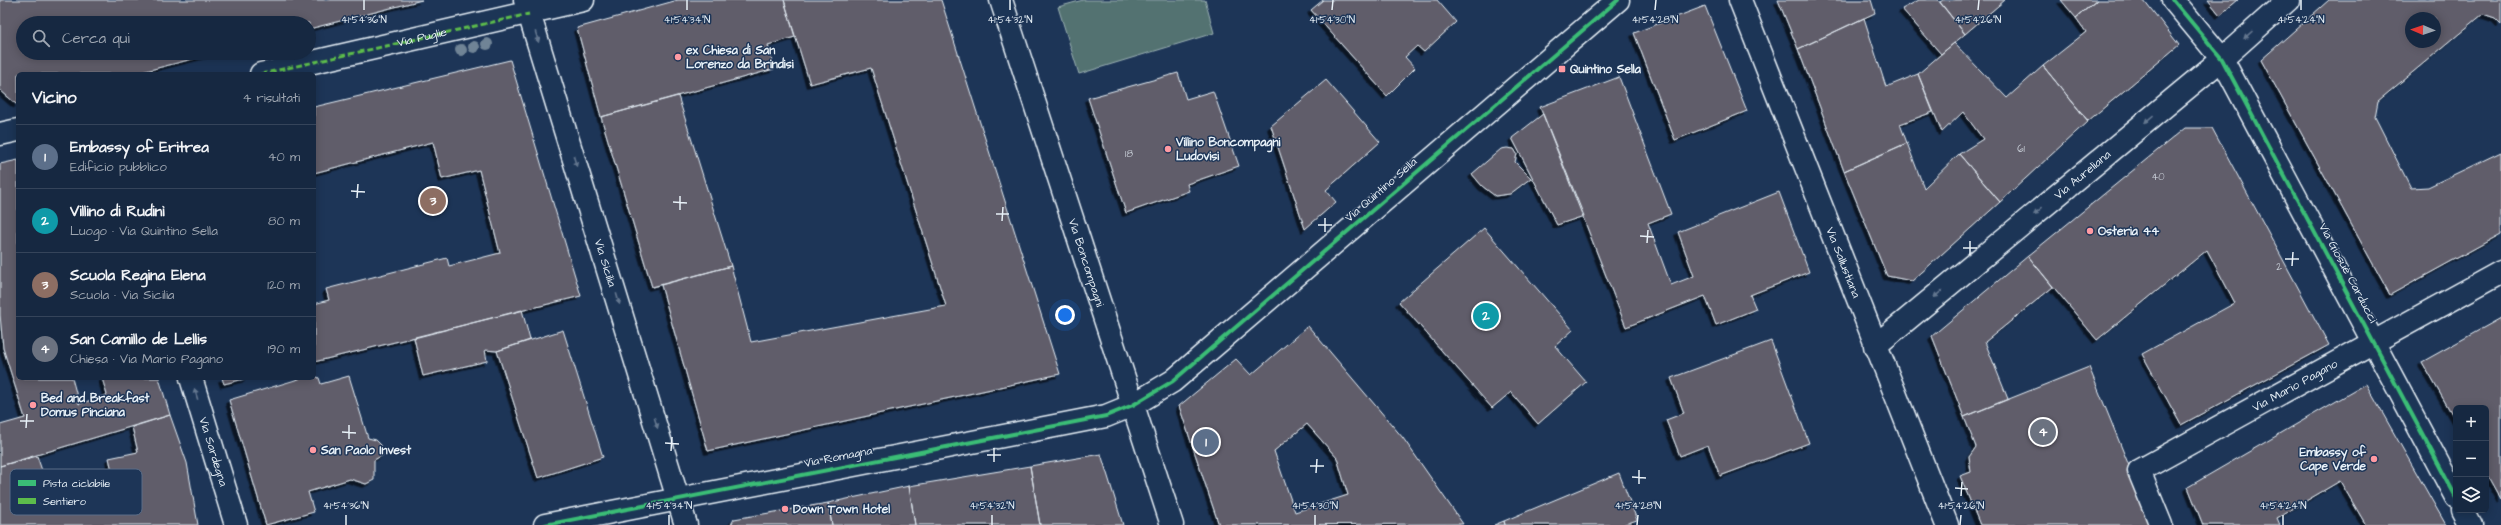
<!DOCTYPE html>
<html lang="it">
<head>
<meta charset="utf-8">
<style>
	body { margin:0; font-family:"Architects Daughter",sans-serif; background:#1f3048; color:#f1f3f6 }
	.controls { position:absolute; right:12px; bottom:12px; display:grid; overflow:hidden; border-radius:6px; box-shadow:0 2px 10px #0003 }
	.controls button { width:36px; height:36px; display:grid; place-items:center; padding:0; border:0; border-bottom:1px solid #35445a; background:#162841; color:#f1f3f6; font:20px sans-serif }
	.compass { position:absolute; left:2405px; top:12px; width:36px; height:36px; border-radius:50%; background:#162841; box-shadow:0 2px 10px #0003; rotate:272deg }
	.you { position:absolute; left:1065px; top:315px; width:14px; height:14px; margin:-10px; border:3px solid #fff; border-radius:50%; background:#1a73e8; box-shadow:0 0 0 6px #1a73e833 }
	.badge { display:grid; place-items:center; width:26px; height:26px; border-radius:50%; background:#db2777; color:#fff; font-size:13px; font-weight:700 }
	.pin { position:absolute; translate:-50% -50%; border:2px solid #fff; box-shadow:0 1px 4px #0006 }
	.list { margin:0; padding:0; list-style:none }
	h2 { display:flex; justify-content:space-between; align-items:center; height:52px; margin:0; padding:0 16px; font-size:17px }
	h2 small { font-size:13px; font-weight:400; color:#9ea6b1 }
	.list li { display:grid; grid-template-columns:26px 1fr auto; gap:12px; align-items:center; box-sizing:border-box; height:64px; padding:0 16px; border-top:1px solid #35445a }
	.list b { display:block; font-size:15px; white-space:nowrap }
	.list p { margin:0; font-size:13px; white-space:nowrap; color:#9ea6b1 }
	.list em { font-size:13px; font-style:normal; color:#9ea6b1 }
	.icon { flex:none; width:22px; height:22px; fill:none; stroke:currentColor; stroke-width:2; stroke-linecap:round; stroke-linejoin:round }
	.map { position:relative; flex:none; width:2501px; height:525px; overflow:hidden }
	.search { position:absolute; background:#162841; box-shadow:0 2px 10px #0003; left:16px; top:16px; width:300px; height:44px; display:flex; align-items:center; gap:10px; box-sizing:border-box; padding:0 14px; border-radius:22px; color:#9ea6b1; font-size:15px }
	.panel { position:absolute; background:#162841; box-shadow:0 2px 10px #0003; left:16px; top:72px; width:300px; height:308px; border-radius:6px }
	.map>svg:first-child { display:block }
	.green { fill:#527271; stroke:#9db2b4 }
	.building { fill:#605d6b; stroke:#e8f1f8; fill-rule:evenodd; filter:url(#shadow) }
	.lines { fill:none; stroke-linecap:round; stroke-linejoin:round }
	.street-casing { stroke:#e8f1f8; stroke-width:25 }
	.secondary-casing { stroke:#e8f1f8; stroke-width:25 }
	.street { stroke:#1d3557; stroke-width:22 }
	.secondary { stroke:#1d3557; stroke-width:22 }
	.quiet { stroke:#5cbc4b; stroke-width:3; stroke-dasharray:6 3; stroke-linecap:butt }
	.cycleway-casing { stroke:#1d3557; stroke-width:6 }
	.cycleway { stroke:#3abd76; stroke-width:4 }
	.tree { fill:#708496 }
	.oneway { fill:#64778f }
	.ticks { fill:none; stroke:#e8f1f8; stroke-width:1.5 }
	.poi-dot { fill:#ff9aa2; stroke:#1d3557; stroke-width:1.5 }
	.labels { text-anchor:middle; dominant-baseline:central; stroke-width:3; stroke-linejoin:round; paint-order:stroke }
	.number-label { font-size:10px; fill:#c6ccd5 }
	.street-label { font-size:12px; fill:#e8f1f8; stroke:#1d3557 }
	.poi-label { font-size:12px; font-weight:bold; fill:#e8f1f8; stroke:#1d3557; text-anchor:start }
	.key { fill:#1d3557; stroke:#5a6d87; stroke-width:1 }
	.key-label { font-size:11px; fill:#e8f1f8 }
	.ticks-label { font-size:10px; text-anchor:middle; fill:#e8f1f8; stroke:#1d3557; stroke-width:3; stroke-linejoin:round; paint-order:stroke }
</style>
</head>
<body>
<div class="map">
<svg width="2501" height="525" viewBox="0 0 2501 525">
	<defs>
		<filter id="shadow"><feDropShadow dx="-3.5" dy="3.5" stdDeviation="0" flood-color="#0009"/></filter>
	</defs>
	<rect width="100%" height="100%" fill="#1d3557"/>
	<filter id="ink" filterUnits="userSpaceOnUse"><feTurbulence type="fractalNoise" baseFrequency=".025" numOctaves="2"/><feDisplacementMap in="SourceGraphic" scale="8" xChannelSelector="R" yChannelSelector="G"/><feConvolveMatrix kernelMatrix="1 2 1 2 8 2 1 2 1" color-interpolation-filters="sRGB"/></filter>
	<g filter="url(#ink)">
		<path class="green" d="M1083,0H1205L1214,33L1079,74L1058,7Z"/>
		<path class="building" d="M0,0H422L309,29V23H23V53H216L134,74H18V104H16L0,90Z
			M678,0H784L795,37L768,45L774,69L601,117L577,28Z
			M784,0H941L1060,374L708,451L661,285L731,266L751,342L946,306L871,68L810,84Z
			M1323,0H1437L1456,22L1424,52L1417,46L1405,57L1415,68L1387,96L1311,10Z
			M1778,0H1871L1875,13L1798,49Z
			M1919,0H1938L1965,34L1941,54L1902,9Z
			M1943,0H2005L1965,34L1940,2Z
			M2061,0H2097L2076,18Z
			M2097,0H2144L2179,45L2088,121L2043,66L2086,32L2076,18Z
			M2208,0H2238L2220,15Z
			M2329,0H2501V24L2495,18L2483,14L2378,101L2375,117L2411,188L2428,187L2501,152V234L2390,295L2261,60ZM2411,18H2435V42H2411Z
			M1705,6L1747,111L1675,140L1634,33Z
			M1864,18L1886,87L1918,74L1933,112L1900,124L1907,143L1844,171L1798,49Z
			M1954,43L2007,98L2043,66L2088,121L2000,202L1959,154L1983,139L1963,112L1942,132L1918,74Z
			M510,60L581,296L314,362V304L329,300L326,289L447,258L449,266L500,253L479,170L442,179L433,142L314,173V107Z
			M1178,73L1186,99L1213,91L1239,166L1187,184L1189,191L1126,213L1088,98Z
			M1619,77L1671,214L1648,223L1671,285L1694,276L1678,232L1779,192L1809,272L1750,295L1756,309L1716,325L1705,296L1626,327L1540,107Z
			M1326,80L1380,142L1326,190L1336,202L1305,229L1271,126Z
			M678,96L731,266L652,287L601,117Z
			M1543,114L1584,216L1557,225L1512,138Z
			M2185,128H2212L2329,345L2181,425L2142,354L2235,303L2207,250L2097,340L2028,256Z
			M1907,143L1924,188L1959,154L2000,202L1912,281L1887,276L1844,171Z
			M1507,148L1514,149L1517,154L1515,162L1531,178L1510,194L1495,196L1482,186L1472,174L1501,149Z
			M18,160V378H72L79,404L107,395L102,378H159L170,415L0,466V425L25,418L3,348L0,315V164Z
			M1484,228L1573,330L1555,346L1586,382L1538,424L1511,392L1492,408L1399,302Z
			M2028,256L2053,287L1985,342L2008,399L1964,417L1932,336Z
			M522,310L530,340L497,351L485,350L487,361L423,376L414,338Z
			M2501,318V500L2486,473V408H2456V421L2422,362Z
			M1308,326L1403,438L1463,524L1219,525L1179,406L1236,359L1251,375ZM1307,424L1337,458L1348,495L1295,512L1274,451Z
			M563,330L603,457L538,478L497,351Z
			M1771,341L1809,443L1720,476L1708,445L1680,456L1666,420L1684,413L1671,378Z
			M2089,367L2153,525H1980L1960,476L1971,472L1969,457L1976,447L1964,417Z
			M314,375L319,378L321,384L349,376L368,438L376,440L381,445L383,455L374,460V480L366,484L350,479L308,492L314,512L266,525L229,400L302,378H314Z
			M222,378H248L224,384Z
			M2366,384L2446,525H2366L2340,481L2277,518L2280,525H2203L2188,487Z
			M170,415L187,463L198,525H0V466L37,456L48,488L113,475L109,458L138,452L132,427Z
			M1101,454L1123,525H1040L1030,466Z
			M1030,466L1040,525H915L909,486Z
			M1619,473L1637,520L1622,525H1505L1504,521Z
			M909,486L915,525H832L828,503Z
			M828,503L832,525H731L734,519Z
			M1504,521L1505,525H1494Z"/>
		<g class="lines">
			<g class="street-casing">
				<g id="street">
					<path id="s1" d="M525,0L686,525"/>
					<path id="s2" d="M1001,0L1172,525"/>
					<path id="s3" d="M1740,0L1947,525"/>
					<path d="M2173,0L2222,59L2456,497"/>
					<path id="s4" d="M261,74L583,0"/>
					<path d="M0,134L18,130"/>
					<path id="s5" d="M1875,346L2222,59L2288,0"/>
					<path id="s6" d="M191,378L236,525"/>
					<path d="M2463,510L2471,525"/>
					<path id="s7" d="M2161,525L2139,471L2501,272"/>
				</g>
			</g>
			<g class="secondary-casing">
				<path id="secondary" d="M545,525L1106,416L1133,405L1173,381L1618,0"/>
			</g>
			<use href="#street" class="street"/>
			<use href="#secondary" class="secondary"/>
			<path class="quiet" d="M261,74L529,14"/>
			<g class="cycleway-casing">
				<path id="cycleway" d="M2173,0L2222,59L2456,497
					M545,525L1106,416L1133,405L1173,381L1618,0"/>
			</g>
			<use href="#cycleway" class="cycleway"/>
		</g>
		<g class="tree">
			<circle cx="487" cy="44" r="6"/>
			<circle cx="474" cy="47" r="6"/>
			<circle cx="461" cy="50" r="6"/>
		</g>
		<defs><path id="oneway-solid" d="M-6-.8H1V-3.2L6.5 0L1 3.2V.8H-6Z"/></defs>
		<g class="oneway">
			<use href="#oneway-solid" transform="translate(2248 35) rotate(138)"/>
			<use href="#oneway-solid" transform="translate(537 37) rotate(73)"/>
			<use href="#oneway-solid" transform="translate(2149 119) rotate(140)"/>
			<use href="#oneway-solid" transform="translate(575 161) rotate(73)"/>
			<use href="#oneway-solid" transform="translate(2038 211) rotate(140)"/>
			<use href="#oneway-solid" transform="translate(1938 294) rotate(140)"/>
			<use href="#oneway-solid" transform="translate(618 299) rotate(73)"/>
			<use href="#oneway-solid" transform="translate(196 394) rotate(-107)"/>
			<use href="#oneway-solid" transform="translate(656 423) rotate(73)"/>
		</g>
	</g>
	<path class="ticks" d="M364,10V0M687,10V0M1010,10V0M1332,10L1333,0M1655,10L1656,0M1978,10L1979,0M2301,10V0M351,191L365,192M357,198L358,184M673,202L687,203M680,210V196M996,214H1009M1002,221L1003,207M1318,225H1332M1325,232V218M1640,236L1654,237M1647,243L1648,230M1963,248H1977M1970,255V241M2285,259H2299M2292,266L2293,252M20,421H34M26,428L27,414M342,432L356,433M349,439V425M665,443L679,444M671,451L672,437M987,455H1001M994,462V448M1310,466H1324M1316,473L1317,459M1632,477L1646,478M1639,484V470M1955,488L1968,489M1961,496L1962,482M346,525V515M669,525V515M992,525V515M1315,525V515M1637,525L1638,515M1960,525L1961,515M2283,525V515"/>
	<g class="poi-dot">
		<circle cx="678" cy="57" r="4"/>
		<rect x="1558" y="65" width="8" height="8" rx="2"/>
		<circle cx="1168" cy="149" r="4"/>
		<circle cx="2090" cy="231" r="4"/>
		<circle cx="33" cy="405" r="4"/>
		<circle cx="313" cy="450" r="4"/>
		<circle cx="2374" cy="459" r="4"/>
		<circle cx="785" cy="509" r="4"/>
	</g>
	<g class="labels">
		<g class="number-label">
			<text x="2021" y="149">61</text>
			<text x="1129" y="154">18</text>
			<text x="2158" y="177">40</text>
			<text x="2279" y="267">2</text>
		</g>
		<g class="street-label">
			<text stroke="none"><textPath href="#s4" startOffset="165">Via Puglie</textPath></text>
			<text stroke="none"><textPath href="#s5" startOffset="269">Via Aureliana</textPath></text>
			<text transform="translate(1381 190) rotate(-41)">Via Quintino Sella</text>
			<text stroke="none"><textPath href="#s1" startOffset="275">Via Sicilia</textPath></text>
			<text stroke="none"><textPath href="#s2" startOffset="276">Via Boncompagni</textPath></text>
			<text stroke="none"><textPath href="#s3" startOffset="282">Via Sallustiana</textPath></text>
			<text transform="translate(2348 273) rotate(62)">Via Giosuè Carducci</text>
			<text stroke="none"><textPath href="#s7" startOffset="236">Via Mario Pagano</textPath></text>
			<text stroke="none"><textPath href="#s6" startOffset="77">Via Sardegna</textPath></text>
			<text transform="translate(838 457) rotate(-11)">Via Romagna</text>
		</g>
		<g class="poi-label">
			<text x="686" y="50">ex Chiesa di San<tspan x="686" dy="14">Lorenzo da Brindisi</tspan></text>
			<text x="1570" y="69">Quintino Sella</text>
			<text x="1176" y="142">Villino Boncompagni<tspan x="1176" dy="14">Ludovisi</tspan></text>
			<text x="2098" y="231">Osteria 44</text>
			<text x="41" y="398">Bed and Breakfast<tspan x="41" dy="14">Domus Pinciana</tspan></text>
			<text x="321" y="450">San Paolo Invest</text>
			<text x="2366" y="452" text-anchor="end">Embassy of<tspan x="2366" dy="14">Cape Verde</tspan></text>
			<text x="793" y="509">Down Town Hotel</text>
		</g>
	</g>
	<rect x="10" y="469" width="132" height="46" rx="6" class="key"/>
	<rect x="18" y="480" width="18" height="6" fill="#3abd76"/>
	<rect x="18" y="498" width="18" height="6" fill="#5cbc4b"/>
	<g class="key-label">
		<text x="43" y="487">Pista ciclabile</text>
		<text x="43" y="505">Sentiero</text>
	</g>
	<g class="ticks-label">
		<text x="364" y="23">41°54'36"N</text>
		<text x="687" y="23">41°54'34"N</text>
		<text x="1010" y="23">41°54'32"N</text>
		<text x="1332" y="23">41°54'30"N</text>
		<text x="1655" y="23">41°54'28"N</text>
		<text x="1978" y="23">41°54'26"N</text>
		<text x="2301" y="23">41°54'24"N</text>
		<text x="346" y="509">41°54'36"N</text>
		<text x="669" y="509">41°54'34"N</text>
		<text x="992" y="509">41°54'32"N</text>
		<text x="1315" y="509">41°54'30"N</text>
		<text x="1638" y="509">41°54'28"N</text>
		<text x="1961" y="509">41°54'26"N</text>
		<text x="2283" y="509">41°54'24"N</text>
	</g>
</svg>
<div class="controls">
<button>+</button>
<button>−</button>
<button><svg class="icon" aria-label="layers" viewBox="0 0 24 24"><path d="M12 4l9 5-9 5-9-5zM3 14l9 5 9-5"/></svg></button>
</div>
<svg class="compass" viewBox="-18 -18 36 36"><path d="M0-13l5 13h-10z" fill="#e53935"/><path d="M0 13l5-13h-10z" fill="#9ea6b1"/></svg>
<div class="you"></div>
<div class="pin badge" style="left:1206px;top:442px;background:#5c6f8a">1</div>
<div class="pin badge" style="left:1486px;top:316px;background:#0f9aa8">2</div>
<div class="pin badge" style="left:433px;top:201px;background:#8d6e63">3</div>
<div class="pin badge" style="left:2043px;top:432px;background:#6b7280">4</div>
<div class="search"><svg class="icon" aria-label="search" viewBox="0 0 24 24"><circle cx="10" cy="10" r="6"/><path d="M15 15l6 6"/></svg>Cerca qui</div>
<section class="panel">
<h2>Vicino<small>4 risultati</small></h2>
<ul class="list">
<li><span class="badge" style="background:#5c6f8a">1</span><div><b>Embassy of Eritrea</b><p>Edificio pubblico</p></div><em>40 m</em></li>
<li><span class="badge" style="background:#0f9aa8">2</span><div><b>Villino di Rudinì</b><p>Luogo · Via Quintino Sella</p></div><em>80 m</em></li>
<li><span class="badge" style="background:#8d6e63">3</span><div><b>Scuola Regina Elena</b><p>Scuola · Via Sicilia</p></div><em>120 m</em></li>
<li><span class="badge" style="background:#6b7280">4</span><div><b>San Camillo de Lellis</b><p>Chiesa · Via Mario Pagano</p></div><em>190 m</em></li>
</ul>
</section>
</div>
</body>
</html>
